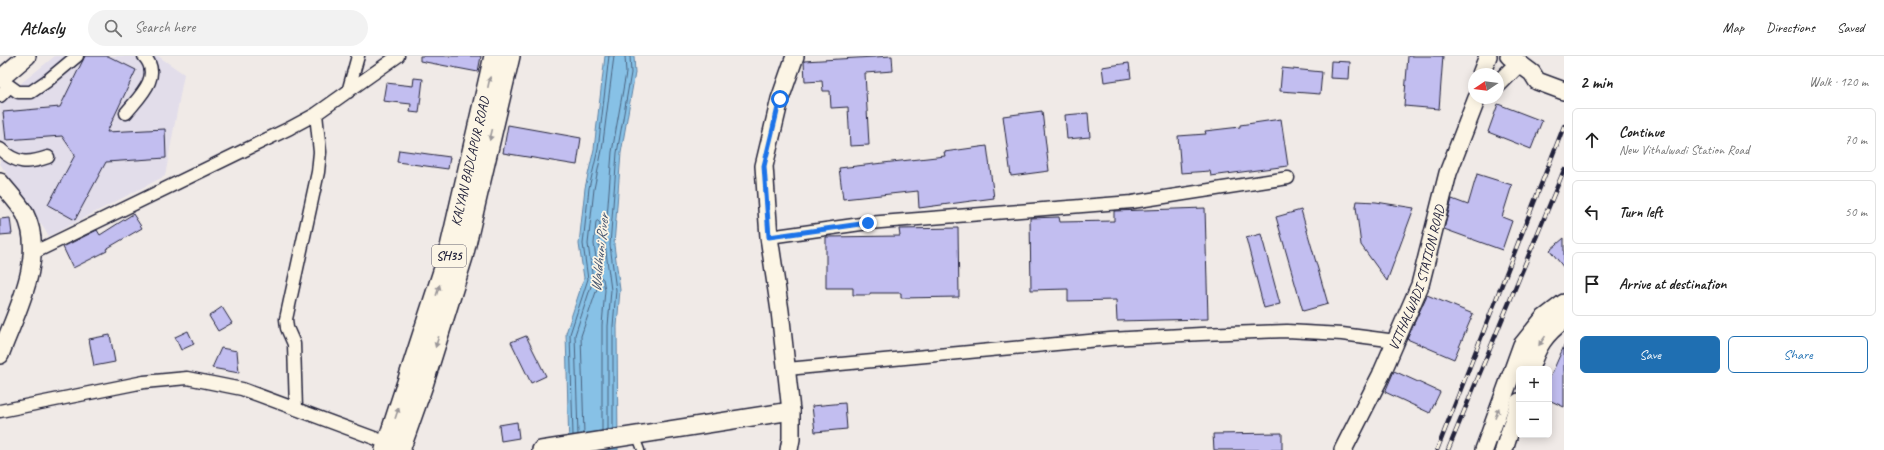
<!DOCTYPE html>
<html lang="en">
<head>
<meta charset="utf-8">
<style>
	body { margin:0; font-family:Caveat,sans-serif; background:#f2f2f2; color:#222 }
	.controls { position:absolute; right:12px; bottom:12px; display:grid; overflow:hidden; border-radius:6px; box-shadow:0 2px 10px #0003 }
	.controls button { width:36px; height:36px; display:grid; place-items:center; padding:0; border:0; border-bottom:1px solid #e0e0e0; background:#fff; color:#222; font:20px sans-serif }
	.compass { position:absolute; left:1468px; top:12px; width:36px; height:36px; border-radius:50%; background:#fff; box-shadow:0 2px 10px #0003; rotate:257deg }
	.stop { position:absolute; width:12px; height:12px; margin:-9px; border:3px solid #1a73e8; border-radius:50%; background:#fff }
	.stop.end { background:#1a73e8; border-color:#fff; box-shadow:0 1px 4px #0008 }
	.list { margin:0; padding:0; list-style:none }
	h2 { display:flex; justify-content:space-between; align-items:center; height:52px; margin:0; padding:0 16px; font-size:17px }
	h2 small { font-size:13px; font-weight:400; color:#767676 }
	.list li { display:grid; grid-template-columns:26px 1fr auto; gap:12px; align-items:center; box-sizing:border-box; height:64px; margin:0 8px 8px; padding:0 8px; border:1px solid #e0e0e0; border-radius:6px }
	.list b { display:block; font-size:15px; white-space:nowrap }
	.list p { margin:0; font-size:13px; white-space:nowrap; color:#767676 }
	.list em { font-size:13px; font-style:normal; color:#767676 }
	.actions { display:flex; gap:8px; padding:12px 16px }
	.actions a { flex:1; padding:9px 0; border:1px solid #1f6fb2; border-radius:6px; text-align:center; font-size:14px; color:#1f6fb2 }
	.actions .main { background:#1f6fb2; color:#fff }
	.icon { flex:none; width:22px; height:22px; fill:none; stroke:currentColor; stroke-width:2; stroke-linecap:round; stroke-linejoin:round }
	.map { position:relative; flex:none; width:1564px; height:394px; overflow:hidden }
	header { display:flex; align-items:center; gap:24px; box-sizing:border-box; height:56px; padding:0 20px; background:#fff; border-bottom:1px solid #e0e0e0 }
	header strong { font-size:19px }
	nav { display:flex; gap:22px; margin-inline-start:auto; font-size:14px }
	.search { width:280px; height:36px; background:#f2f2f2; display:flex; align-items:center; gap:10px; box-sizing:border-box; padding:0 14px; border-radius:22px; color:#767676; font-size:15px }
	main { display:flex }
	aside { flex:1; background:#fff }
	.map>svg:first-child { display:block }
	.built { fill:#e2ddea }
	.water { fill:#87c1e6; stroke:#5f81a2 }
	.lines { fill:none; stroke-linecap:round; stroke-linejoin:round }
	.shore { stroke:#4a627f; stroke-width:1 }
	.building { fill:#c2bef0; stroke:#22223b }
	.lane-casing { stroke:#22223b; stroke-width:9 }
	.street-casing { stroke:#22223b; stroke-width:15 }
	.secondary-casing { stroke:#22223b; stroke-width:20 }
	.primary-casing { stroke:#22223b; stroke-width:22 }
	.lane { stroke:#fcf5e5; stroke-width:6 }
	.street { stroke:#fcf5e5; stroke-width:12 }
	.secondary { stroke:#fcf5e5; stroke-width:17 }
	.primary { stroke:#fcf5e5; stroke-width:19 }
	.rail-casing { stroke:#22223b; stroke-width:4.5 }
	.rail { stroke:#fcf5e5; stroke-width:3; stroke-dasharray:9; stroke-linecap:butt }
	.oneway { fill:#9a9698 }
	.route { stroke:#1a73e8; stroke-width:5 }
	.labels { text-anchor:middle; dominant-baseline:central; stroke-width:3.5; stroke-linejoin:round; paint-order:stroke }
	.shield { fill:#fcf5e5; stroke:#63616e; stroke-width:1 }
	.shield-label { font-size:13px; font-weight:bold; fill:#22223b }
	.street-label { font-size:14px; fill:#22223b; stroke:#fcf5e5 }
	.water-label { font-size:15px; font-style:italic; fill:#40526e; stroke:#fcf5e5 }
</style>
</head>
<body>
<header>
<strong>Atlasly</strong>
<div class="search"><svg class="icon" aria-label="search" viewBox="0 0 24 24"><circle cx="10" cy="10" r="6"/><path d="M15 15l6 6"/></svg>Search here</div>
<nav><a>Map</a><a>Directions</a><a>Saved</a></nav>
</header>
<main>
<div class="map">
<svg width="1564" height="394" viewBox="0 0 1564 394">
	<rect width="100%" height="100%" fill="#f0eae7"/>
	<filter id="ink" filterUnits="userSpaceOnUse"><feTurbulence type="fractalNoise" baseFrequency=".025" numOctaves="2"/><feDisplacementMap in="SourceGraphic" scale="8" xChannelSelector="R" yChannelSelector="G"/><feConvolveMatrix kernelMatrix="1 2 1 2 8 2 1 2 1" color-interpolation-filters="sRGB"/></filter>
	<g filter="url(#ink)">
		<path class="built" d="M55,0H158L184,18L165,120L49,180L0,108V44Z"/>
		<path class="water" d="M605,0H634L635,17L621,97L614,189L620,234L617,270L618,394H569L566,277L584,222L579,188L585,132L594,93Z"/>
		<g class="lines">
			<path class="shore" d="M598,165L600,167L599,189L601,208L599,210L597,208L594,188L596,166Z
				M613,373V270L616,234L610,189L617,97L631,17L630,0
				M608,374V270L611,234L605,188L612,96L626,17L625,0
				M584,378L581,280L601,221L603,223L605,234L602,269V375
				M573,379L570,278L588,223L583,188L589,132L598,93L609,0
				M578,379L575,279L593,224L588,188L594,133L602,94L614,0"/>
		</g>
		<path class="building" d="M85,0H108L136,14L107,76L165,73L166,102L106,106L75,164L48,149L75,99L62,80L6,84L3,56L60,51Z
			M420,0H481L478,16L420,5Z
			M892,0L893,15L865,17L869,89L850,90L848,51L831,52L830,35H823L822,25L805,26L804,5Z
			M1408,0H1443L1439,53L1404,50Z
			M1331,5L1350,6L1349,23L1330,22Z
			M1129,7L1131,22L1104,26L1102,11Z
			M1282,12L1322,16L1320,38L1280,35Z
			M414,22L423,23L419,57L410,56L411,48L383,45L386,27L413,30Z
			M1498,48L1542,65L1531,93L1488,76Z
			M1042,55L1049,115L1011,120L1003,60Z
			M1088,57L1090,81L1067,83L1065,59Z
			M1281,63L1288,110L1211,120L1210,115L1181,117L1178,80L1206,78L1205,75L1240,71V69Z
			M508,69L581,82L577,109L503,97Z
			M987,90L994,142L919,152L918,135L843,143L839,112L945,100L944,96Z
			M399,94L450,101L448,113L397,106Z
			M1477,118L1512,129L1502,161L1512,165L1502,194L1444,173L1452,143L1468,149Z
			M1357,145L1376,146L1414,152L1387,225L1361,189L1356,151Z
			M1205,152L1208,263L1117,265L1116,244L1068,245V233L1031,234L1030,162L1059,161L1060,166L1114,165V155Z
			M1301,154L1328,248L1303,255L1276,161Z
			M133,158L142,172L106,193L107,195L73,212L63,191L97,174L100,179Z
			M10,162L12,178L0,179V163Z
			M958,172L959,241L901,242V237H870V239H853V232H826V181L900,180L899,173Z
			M1261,178L1280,248L1264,252L1246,182Z
			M1564,182V212L1550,194Z
			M1427,239L1473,258L1454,303L1407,283Z
			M222,251L232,267L218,275L209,260Z
			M188,275L194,288L181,294L175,281Z
			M110,279L115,306L94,310L89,283Z
			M526,280L546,320L531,327L511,286Z
			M1564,290V351L1549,344V324Z
			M221,292L237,295L239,317L212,312Z
			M1394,315L1440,336L1430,357L1385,336Z
			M845,347L847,373L815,376L812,350Z
			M517,366L519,382L501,385L499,369Z
			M1282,377V394H1214L1213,378Z"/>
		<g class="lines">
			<g class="lane-casing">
				<path id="lane" d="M636,381L641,394"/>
			</g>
			<g class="street-casing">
				<path id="street" d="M0,23L18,36H31L47,25L77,0
					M348,36L358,0
					M0,40L9,31
					M126,57C139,41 163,20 144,0
					M0,93C16,108 28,108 48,101
					M769,181L868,167L1132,146L1288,122
					M33,197L290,72L316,58L398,0
					M787,313L1110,283L1201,278L1287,275L1342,278L1396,285
					M296,353L294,288L287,272L286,263L318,116L320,96L316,58
					M0,355L144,326L187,322L242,333L393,389"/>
			</g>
			<g class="secondary-casing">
				<g id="secondary">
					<path d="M1509,0L1532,17L1537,25L1564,35"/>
					<path d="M1481,18L1488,0"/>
					<path d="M0,23L27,0"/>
					<path d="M1498,28L1519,7"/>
					<path d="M0,126C8,136 19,147 25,158C47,201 15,258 0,299"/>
					<path d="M1530,313C1537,290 1545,278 1564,264"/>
					<path d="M541,394L791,355"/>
					<path d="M789,394L791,383V355L780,255L769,181L764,110L780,43L795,0"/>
					<path id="s1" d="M1343,394L1381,319L1420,229L1448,117L1477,42"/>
					<path d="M1484,394L1522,289L1543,263L1564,247"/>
					<path d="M1504,394L1519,346"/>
				</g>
			</g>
			<g class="primary-casing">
				<g id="primary">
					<path id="s2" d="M385,394L448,200L494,0"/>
					<path d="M400,394L424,326L463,201L510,0"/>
				</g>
			</g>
			<use href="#lane" class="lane"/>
			<use href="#street" class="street"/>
			<use href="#secondary" class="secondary"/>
			<use href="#primary" class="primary"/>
			<g class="rail-casing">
				<path id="rail" d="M1437,394L1564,70
					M1448,394L1564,114"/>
			</g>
			<use href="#rail" class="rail"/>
		</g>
		<defs><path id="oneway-solid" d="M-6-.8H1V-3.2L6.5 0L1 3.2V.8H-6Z"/></defs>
		<g class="oneway">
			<use href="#oneway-solid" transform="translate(489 26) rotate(-78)"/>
			<use href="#oneway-solid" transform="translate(491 79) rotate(104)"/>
			<use href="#oneway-solid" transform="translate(438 234) rotate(-72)"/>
			<use href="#oneway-solid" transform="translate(1542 285) rotate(125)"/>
			<use href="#oneway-solid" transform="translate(437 286) rotate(107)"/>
			<use href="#oneway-solid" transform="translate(397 357) rotate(-71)"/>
			<use href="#oneway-solid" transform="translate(1497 357) rotate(-70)"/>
		</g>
	</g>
	<g class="lines" filter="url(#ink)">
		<path class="route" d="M780,43L764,110L769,181L868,167"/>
	</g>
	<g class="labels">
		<rect class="shield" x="432" y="189" width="34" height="22" rx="3"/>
		<g class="shield-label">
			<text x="449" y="200">SH35</text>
		</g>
		<g class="street-label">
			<text stroke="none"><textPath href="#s2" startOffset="301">KALYAN BADLAPUR ROAD</textPath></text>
			<text stroke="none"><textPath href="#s1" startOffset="188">VITHALWADI STATION ROAD</textPath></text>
		</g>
		<g class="water-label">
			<text transform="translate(600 197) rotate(-84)">Waldhuni River</text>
		</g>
	</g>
</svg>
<div class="controls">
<button>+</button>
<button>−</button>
</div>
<svg class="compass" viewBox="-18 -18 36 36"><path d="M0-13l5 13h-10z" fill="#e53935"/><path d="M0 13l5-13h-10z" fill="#767676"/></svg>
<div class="stop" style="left:780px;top:43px"></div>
<div class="stop end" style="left:868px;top:167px"></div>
</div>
<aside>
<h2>2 min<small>Walk · 120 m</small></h2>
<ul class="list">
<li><svg class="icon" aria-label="ahead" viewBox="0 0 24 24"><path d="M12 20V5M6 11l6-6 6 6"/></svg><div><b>Continue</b><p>New Vithalwadi Station Road</p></div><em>70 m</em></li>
<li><svg class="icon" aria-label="left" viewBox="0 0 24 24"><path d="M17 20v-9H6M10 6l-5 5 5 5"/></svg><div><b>Turn left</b></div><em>50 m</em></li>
<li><svg class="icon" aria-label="arrive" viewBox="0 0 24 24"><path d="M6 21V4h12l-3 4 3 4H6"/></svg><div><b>Arrive at destination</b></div></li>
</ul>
<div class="actions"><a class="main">Save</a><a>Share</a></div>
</aside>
</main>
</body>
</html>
